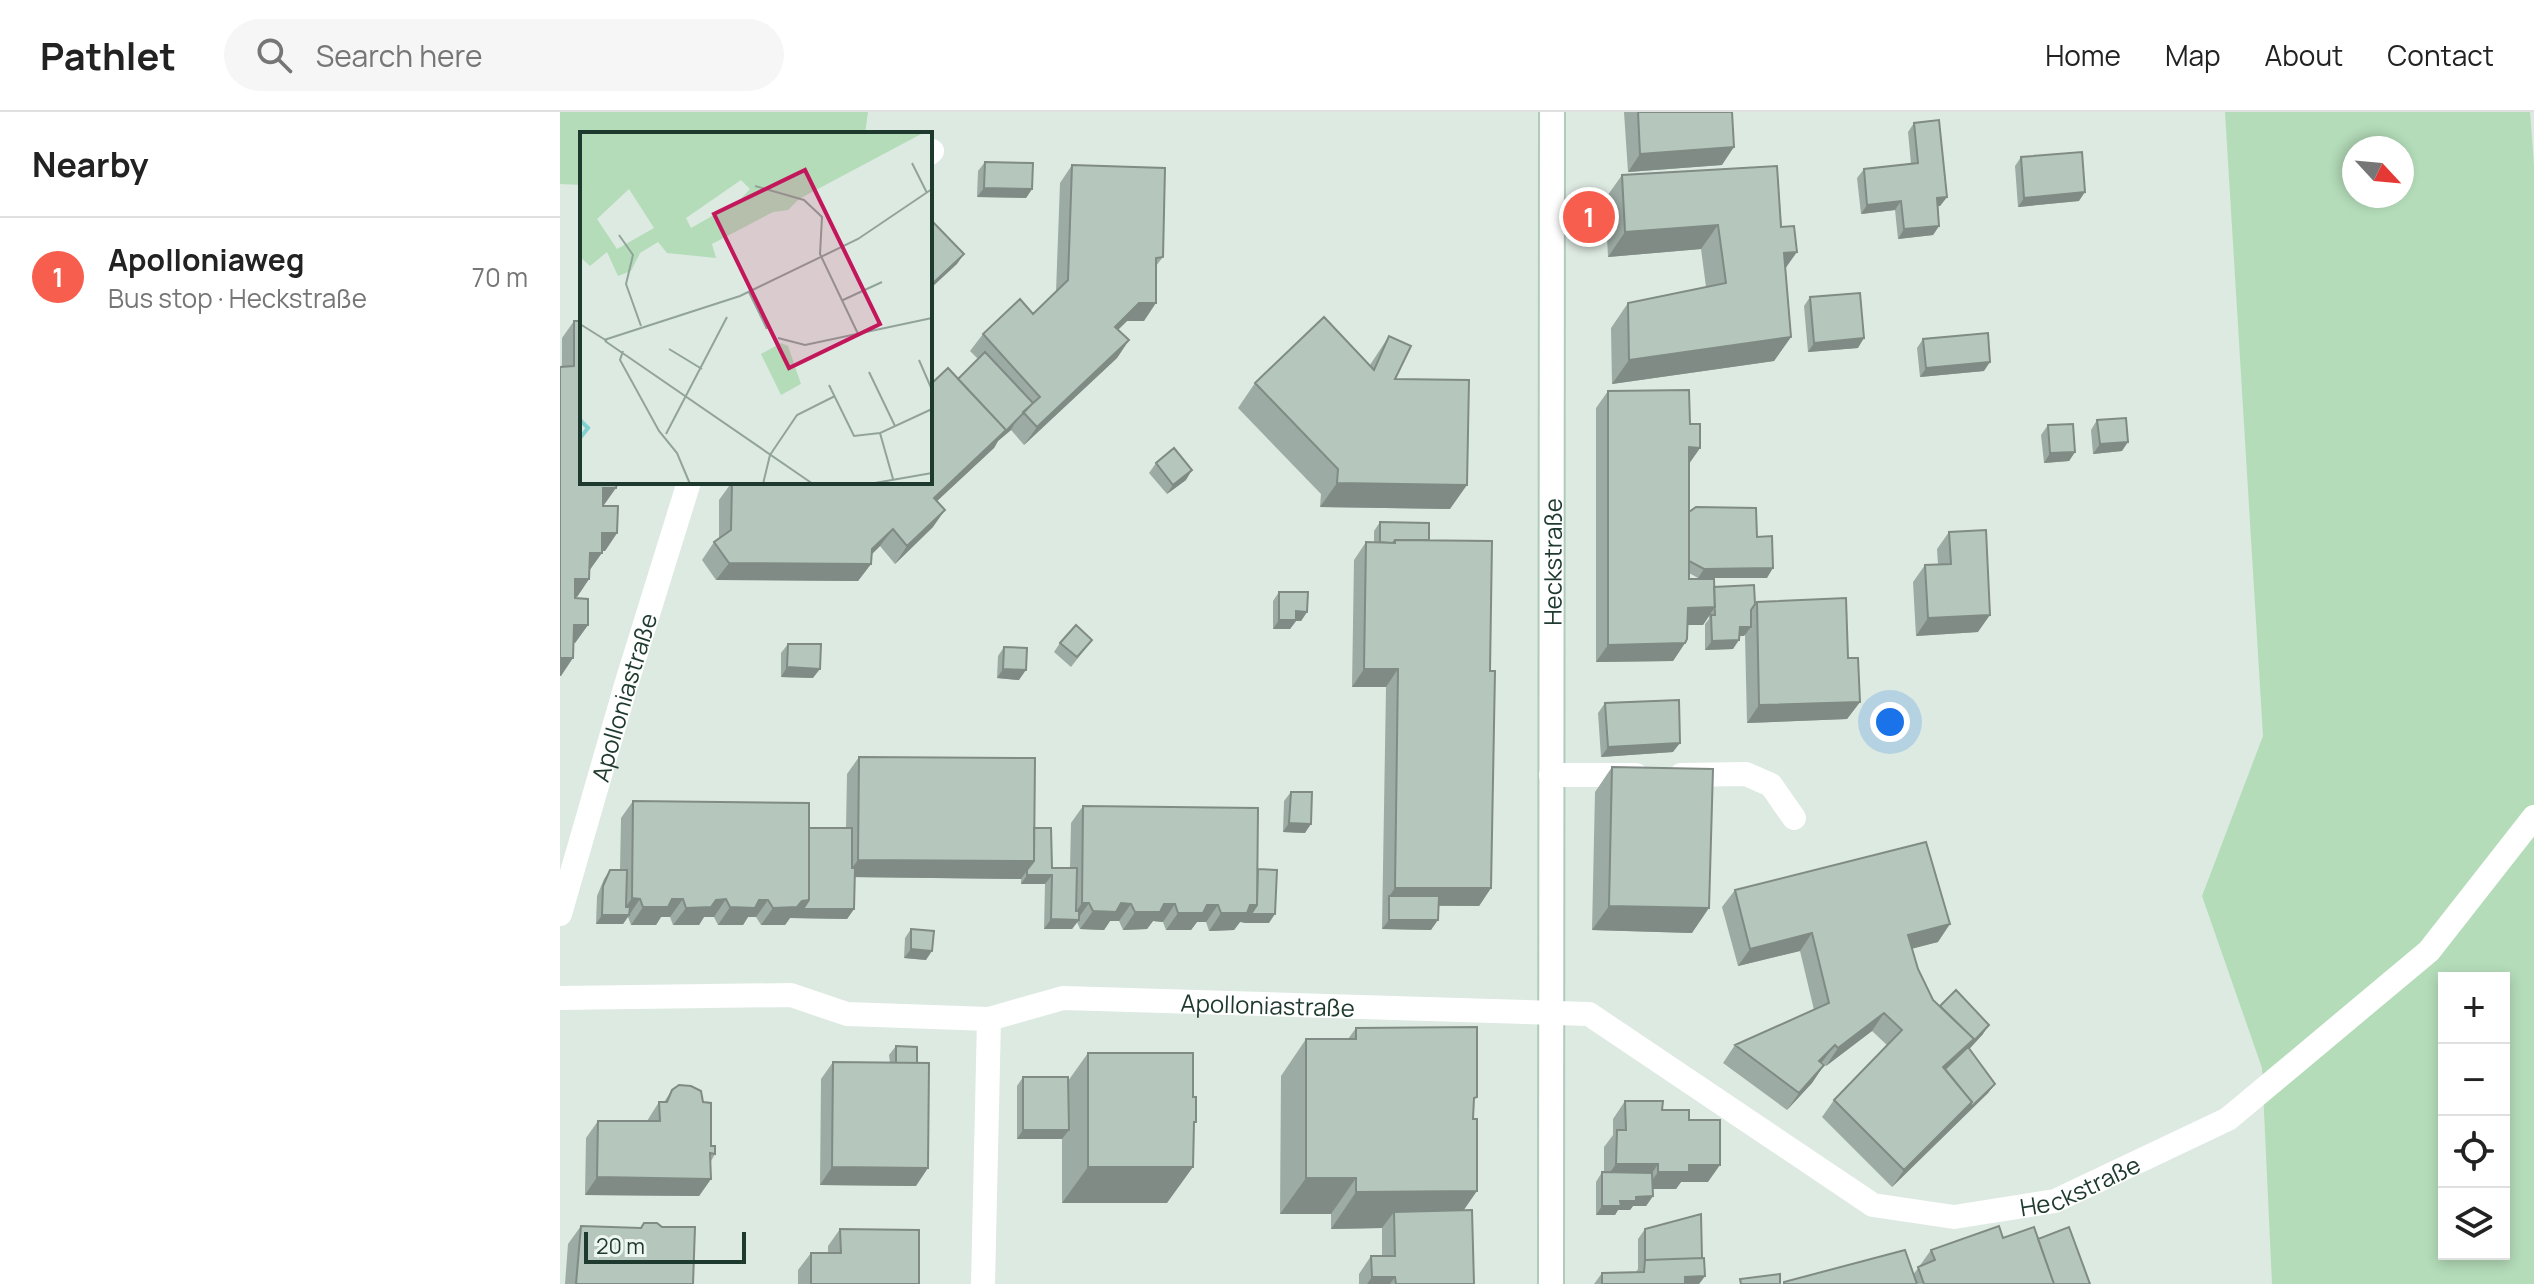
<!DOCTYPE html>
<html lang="en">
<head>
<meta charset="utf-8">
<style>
	body { margin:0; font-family:Manrope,sans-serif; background:#f6f6f6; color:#222 }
	.controls { position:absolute; right:24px; bottom:24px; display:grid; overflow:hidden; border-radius:0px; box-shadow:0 4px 12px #0003 }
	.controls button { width:72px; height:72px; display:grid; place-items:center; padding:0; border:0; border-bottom:2px solid #e0e0e0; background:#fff; color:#222; font:40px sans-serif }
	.compass { position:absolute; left:1782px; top:24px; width:72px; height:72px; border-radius:50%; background:#fff; box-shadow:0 4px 12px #0003; rotate:116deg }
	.scale { position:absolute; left:24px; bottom:20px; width:162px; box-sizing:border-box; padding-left:8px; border:4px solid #1e392e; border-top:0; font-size:22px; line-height:28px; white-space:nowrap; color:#1e392e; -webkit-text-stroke:6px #edf6f0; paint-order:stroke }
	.you { position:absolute; left:1330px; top:610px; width:28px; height:28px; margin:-20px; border:6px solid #fff; border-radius:50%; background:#1a73e8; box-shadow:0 0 0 12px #1a73e833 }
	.badge { display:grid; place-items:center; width:52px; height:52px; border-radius:50%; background:#f75e4e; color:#fff; font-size:26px; font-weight:700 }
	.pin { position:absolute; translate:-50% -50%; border:4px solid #fff; box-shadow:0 2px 8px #0006 }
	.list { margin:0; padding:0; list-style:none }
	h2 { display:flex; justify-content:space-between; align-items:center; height:104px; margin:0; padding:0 32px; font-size:34px }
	h2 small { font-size:26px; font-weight:400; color:#767676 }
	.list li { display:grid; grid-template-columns:52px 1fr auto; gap:24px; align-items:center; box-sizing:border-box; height:120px; padding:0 32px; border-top:2px solid #e0e0e0 }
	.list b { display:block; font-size:30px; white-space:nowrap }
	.list p { margin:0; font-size:26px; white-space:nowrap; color:#767676 }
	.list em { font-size:26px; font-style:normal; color:#767676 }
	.icon { flex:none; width:44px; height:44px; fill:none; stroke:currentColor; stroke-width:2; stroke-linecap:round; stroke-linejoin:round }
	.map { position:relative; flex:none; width:1974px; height:1172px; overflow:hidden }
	header { display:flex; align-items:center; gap:48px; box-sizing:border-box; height:112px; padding:0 40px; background:#fff; border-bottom:2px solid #e0e0e0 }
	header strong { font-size:38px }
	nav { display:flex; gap:44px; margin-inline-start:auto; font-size:28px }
	.search { width:560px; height:72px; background:#f6f6f6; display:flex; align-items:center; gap:20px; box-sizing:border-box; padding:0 28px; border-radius:44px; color:#767676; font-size:30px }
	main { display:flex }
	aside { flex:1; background:#fff }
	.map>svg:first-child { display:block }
	.green { fill:#b4dcb9; fill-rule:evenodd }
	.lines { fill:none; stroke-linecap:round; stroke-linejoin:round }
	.secondary-casing { stroke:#b0cabc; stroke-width:28 }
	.service { stroke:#fff; stroke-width:24 }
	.minor { stroke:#fff; stroke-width:24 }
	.secondary { stroke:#fff; stroke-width:24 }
	.wall { fill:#9caba3 }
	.shaded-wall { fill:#7f8b84 }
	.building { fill:#b5c7bd; stroke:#7f8b84; stroke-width:2 }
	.labels { text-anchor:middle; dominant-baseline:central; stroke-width:6; stroke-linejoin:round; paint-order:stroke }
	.street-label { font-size:24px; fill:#1e392e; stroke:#edf6f0 }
	.inset-river { fill:none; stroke:#82d1d2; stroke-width:4 }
	.inset-road { fill:none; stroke:#91a39a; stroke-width:2 }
	.view { fill:#c2185b; fill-opacity:0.15; stroke:#c2185b; stroke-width:4 }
	.inset-edge { fill:none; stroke:#1e392e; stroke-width:4 }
</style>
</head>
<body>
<header>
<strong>Pathlet</strong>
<div class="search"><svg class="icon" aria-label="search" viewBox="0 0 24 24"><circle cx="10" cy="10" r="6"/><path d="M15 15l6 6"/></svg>Search here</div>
<nav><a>Home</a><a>Map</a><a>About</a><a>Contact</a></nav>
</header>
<main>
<aside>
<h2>Nearby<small></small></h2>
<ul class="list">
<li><span class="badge">1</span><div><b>Apolloniaweg</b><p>Bus stop · Heckstraße</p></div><em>70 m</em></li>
</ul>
</aside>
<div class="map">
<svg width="1974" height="1172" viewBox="0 0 1974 1172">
	<rect width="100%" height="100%" fill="#ddeae2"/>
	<path class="green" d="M0,0H308L305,22H22V73L0,72Z
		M1665,0H1970L1974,53V1172H1712L1702,956L1642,784L1703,624ZM1794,36H1842V84H1794ZM1884,866H1944V1142H1884Z"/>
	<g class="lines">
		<g class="secondary-casing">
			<g id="secondary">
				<path id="s3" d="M991,1172L992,0"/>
			</g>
		</g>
		<path class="service" d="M991,663H1076
			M1121,663L1186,662L1211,673L1234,706"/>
		<g class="minor">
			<path d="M370,41L372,39"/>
			<path id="s1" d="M0,802L66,573L129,370"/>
			<path id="s2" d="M0,886L231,883L287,902L429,907L503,886L1029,902L1313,1093L1394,1105L1495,1089L1668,1007L1869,839L1974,705"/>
			<path d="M423,1172L429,907"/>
		</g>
		<use href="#secondary" class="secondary"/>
	</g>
	<path class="wall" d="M1064,0H1172L1162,53L1068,60Z
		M1354,11L1387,85L1380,94H1378L1379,114L1373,123L1338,127L1335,98L1301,102L1297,66L1304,57L1351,52L1348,20Z
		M1461,45L1519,89L1458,95L1455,54Z
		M425,50L472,77L466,86L417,85L418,59Z
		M512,53L603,145L596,154L584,209H567L558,218L569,228L557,246L464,333L451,318L438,329L434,336L377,389L373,415L335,452L320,434L311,443V452L298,469L156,468L142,448L154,430L159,427V388L172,370H370L398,267L418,247L410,239L423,222L473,202L496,180L500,71Z
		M1217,54L1231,225L1214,249L1052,272L1051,216L1068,191L1146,175L1141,137L1048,145L1045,87L1062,63Z
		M1250,185L1298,236L1248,240L1244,194Z
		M14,209L44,393L57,421L45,439H42L29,459V467L17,485H15L28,513L15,531H14L1,564L2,226Z
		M829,224L835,267L890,397L760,395L761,382L678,296L695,271L810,253Z
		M1363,227L1424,259L1360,265L1357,236Z
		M1048,279L1130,312L1140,336L1129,352V400L1197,425L1207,466H1138L1129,461V467L1154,475L1195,492L1197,490L1288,546L1300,590L1287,607L1187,611L1185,523L1179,524L1173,537L1145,538V512L1149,507V504L1143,513H1127L1125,531L1113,549L1036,550V296Z
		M1537,308L1562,339L1533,342L1531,318Z
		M1488,313L1515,340L1509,349L1484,351L1481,323Z
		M596,351L626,368L607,382L589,361Z
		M820,410L869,428L930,559L931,776L919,794H878L871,818L822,817L826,575H792L794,448L806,430H814V419Z
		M1389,420L1418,520L1356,524L1353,470L1365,453L1378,452L1377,437Z
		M719,480L747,500L741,509H736L730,517H713V489Z
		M532,528L511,555L494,540L500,531Z
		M228,532L253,566L221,565V541Z
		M444,535L459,568L437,566L438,544Z
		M1045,591L1113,640L1041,645L1038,601Z
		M299,645L474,716L492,756H510L511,711L523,694L698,757L709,811L680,810L674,818L649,819L646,810H637L631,818H606L603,810L593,809L587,817L563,818L559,809H550L544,818L520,817L517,810L512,817H484L485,772H461V767L295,765L294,797L287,807L230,806L225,813H201L196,805H188L183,813H158L154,805H144L139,813H113L110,805H101L96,813H71L68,805L63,812H36L37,784L44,767L50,758H60L61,706L73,689L249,716H286L287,662Z
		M1052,655L1132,821L1032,818L1035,680Z
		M731,680L745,721L723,720L724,689Z
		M1175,778L1378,830L1352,836L1358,857L1373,888L1380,894L1423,922L1409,937L1435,972L1428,981L1332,1075L1262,1005L1274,988L1327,933L1312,919L1266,954L1262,950V951L1264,953L1252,971L1227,998L1163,951L1175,933L1254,898L1240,839L1178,854L1162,795Z
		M351,817L366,848L344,846L345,826Z
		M796,916L914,990L904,1098L914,1172H799V1162L811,1144H822V1116L771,1117V1102H720L721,964L746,927H788Z
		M336,934L357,951L356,1074L260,1073L261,967L273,950L330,951L329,943Z
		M528,941L633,985L634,1013L607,1091H502V1027H457V974L463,965L508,969Z
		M112,978L155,1042L151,1049V1067L139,1084L25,1083L26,1026L38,1009H87L99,990H104Z
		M1065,989L1102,998L1129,1008L1148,1070H1121L1116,1077H1092L1093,1084L1086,1094H1073L1070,1098H1058L1055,1103H1036V1070L1042,1060H1044V1035L1053,1023V1007Z
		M21,1114L133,1172H5L8,1132Z
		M280,1117L359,1172H238V1158L251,1141H268V1134Z
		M1085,1117L1142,1146L1145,1164L1139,1172H1034L1042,1161L1076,1160L1078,1157V1127Z
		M1443,1126L1478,1127L1530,1172H1223L1224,1170L1353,1163L1371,1138Z"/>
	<path class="shaded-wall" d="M1174,35L1162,53L1068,60L1080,42Z
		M424,76L472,77L466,86L417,85Z
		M1525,80L1519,89L1458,95L1464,86Z
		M1387,85L1380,94L1371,95L1377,86Z
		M1341,89L1335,98L1301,102L1307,93Z
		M1158,113L1141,137L1048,145L1065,120Z
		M1379,114L1373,123L1338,127L1344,117Z
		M1237,140L1220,164L1224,141Z
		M404,142L397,152L370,177V174Z
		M579,191H596L584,209H567L542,233L555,215Z
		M1231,225L1214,249L1052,272L1069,248Z
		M1304,226L1298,236L1248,240L1254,231Z
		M569,228L557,246L464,333L477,315Z
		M1430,250L1424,259L1360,265L1366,256Z
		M456,309L451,318L438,329L434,336L361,404L374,386Z
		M1568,330L1562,339L1533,342L1540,332Z
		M1129,335L1140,336L1128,353Z
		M1515,340L1509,349L1484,351L1490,341Z
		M632,358L626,368L607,382L613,373Z
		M777,371L907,373L890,397L760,395Z
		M43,376H56L44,393H31Z
		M385,398L373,415L335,452L347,434Z
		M333,417L320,434L302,452H311L298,469L156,468L169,451L312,437Z
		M42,421H57L45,439H30Z
		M30,441H42L29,459Z
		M1213,456L1207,466H1138L1144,457Z
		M15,467H29L17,485H2Z
		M1155,495L1143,513H1115L1128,496Z
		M736,499L747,500L741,509H736L730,517H713L719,508Z
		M1430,503L1418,520L1356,524L1368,506Z
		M14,513H28L15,531L1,530Z
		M1180,515H1191L1184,524H1173Z
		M1179,528L1173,537L1145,538L1152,529Z
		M1125,531L1113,549L1036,550L1048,533Z
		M0,546H13L1,564H0Z
		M227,555L260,557L253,566L221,565Z
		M443,557L466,558L459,568L437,566Z
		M804,557H838L826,575H792Z
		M1300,590L1287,607L1187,611L1199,593Z
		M1120,631L1113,640L1041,645L1048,635Z
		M729,711L751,712L745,721L723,720Z
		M298,748L474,749L461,767L285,765Z
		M467,763H492L485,772H461Z
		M835,776H931L919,794L829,793V784L823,793Z
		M72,786L80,787L63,812H36L42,803H60Z
		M112,787H123L110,805H101L96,813H71L83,795Z
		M166,787L154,805H144L139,813H113L126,796L156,788Z
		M199,788H208L196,805H188L183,813H158L170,795Z
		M249,788L294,797L287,807L230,806L225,813H201L213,796L242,789Z
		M522,791H529L517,808H519L512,817H484L491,807L510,808Z
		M561,791L571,792L559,809H550L544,818L520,817L533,799Z
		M604,792H615L603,810L593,809L587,817L563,818L575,800Z
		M647,793H658L646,810H637L631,818H606L618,801Z
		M690,793H697L685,811L680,810L674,818L649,819L661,801Z
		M1049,794L1149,796L1132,821L1032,818Z
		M691,802H715L709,811H685Z
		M829,808H878L871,818L822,817Z
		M1390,812L1378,830L1336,841L1348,823Z
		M1252,821L1240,839L1178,854L1190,837Z
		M351,837L372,839L366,848L344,846Z
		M1324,901L1312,919L1266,954L1278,936Z
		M1429,913L1423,922L1402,945L1371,973L1383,955Z
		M1275,933L1262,950L1246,967L1259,949Z
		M1264,953L1252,971L1227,998L1239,981Z
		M1435,972L1428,981L1332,1075L1344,1058L1412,990Z
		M463,1018H509L502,1027H457Z
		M1056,1052H1098L1086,1070L1044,1069Z
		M1129,1053H1160L1148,1070H1121L1116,1077H1086L1098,1060Z
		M272,1055L368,1056L356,1074L260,1073Z
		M528,1055H633L607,1091H502Z
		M37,1065L151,1067L139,1084L25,1083Z
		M746,1066H796L771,1102H720Z
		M917,1079L892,1115L834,1100L822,1116L771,1117L796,1080Z
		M1093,1084L1086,1094H1073L1070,1098H1058L1055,1103H1036L1042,1094L1076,1085Z
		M1145,1164L1139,1172H1119L1125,1165Z
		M812,1165H835L830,1172H807Z"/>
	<path class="building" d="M1078,0H1172L1174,35L1080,42Z
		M1379,8L1387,85L1377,86L1379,114L1344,117L1341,89L1307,93L1304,57L1358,51L1354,11Z
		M1522,40L1525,80L1464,86L1461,45Z
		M425,50L473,51L472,77L424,76Z
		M512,53L605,56L603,145L596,146V191H579L555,215L569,228L477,315L463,300L480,285L423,222L460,187L473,202L508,168Z
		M1217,54L1221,115L1234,114L1237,140L1224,141L1231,225L1069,248L1068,191L1166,171L1158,113L1065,120L1062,63Z
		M370,107L404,142L370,174Z
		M1300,181L1304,226L1254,231L1250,185Z
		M764,205L814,258L829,224L851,234L835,267L909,268L907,373L777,371L778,357L695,271Z
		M14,209H22V370H57L56,376H43V394H58L57,421H42V441H30L29,467H15V486L28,487V513H14L13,546H0V255L14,254Z
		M1428,221L1430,250L1366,256L1363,227Z
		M425,240L473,291L445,320L446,318L398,267Z
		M388,256L446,318L374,386L385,398L347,434L333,417L312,437L311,452L169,451L154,430L171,418L172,370H370V273Z
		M1129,278L1130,312H1140V336L1129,335V467H1154L1155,495L1128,496L1127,527L1125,531L1048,533V279Z
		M1566,306L1568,330L1540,332L1537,308Z
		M1513,312L1515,340L1490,341L1488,313Z
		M614,336L632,358L613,373L596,351Z
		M1136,395L1196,396L1197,425L1212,424L1213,456L1144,457L1129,449V400Z
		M820,410L869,411V428H835L833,431L820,430Z
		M1426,418L1430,503L1368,506L1365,453L1391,452L1389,420Z
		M835,428L932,429L930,559H935L931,776H835L838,557H804L806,430L835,431Z
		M1194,473L1195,492L1191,498V515H1180L1179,528L1152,529L1151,503H1155L1154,475Z
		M719,480H748L747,500L736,499V508H719Z
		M1286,486L1288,546H1298L1300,590L1199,593L1197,490Z
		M516,513L532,528L517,545L500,531Z
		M228,532H261L260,557L227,555Z
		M444,535L467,536L466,558L443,557Z
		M1119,588L1120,631L1048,635L1045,591Z
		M299,645L475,646L474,749L298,748Z
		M1052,655L1153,657L1149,796L1049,794Z
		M731,680H752L751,712L729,711Z
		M73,689L249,691V788L242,789L237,795L213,796L208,788H199L195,796L170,795L166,787L156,788L151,795L126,796L123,787H112L108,795H83L80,787L72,786Z
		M523,694L698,696L697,793H690L687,801H661L658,793H647L643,801H618L615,792H604L600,800H575L571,792L561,791L556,800L533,799L529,791H522Z
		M249,716H292V756H295L294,797H243L249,788Z
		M474,716H491L492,756H517L516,799H519V808L491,807L492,763H467V758L474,749Z
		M1366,730L1390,812L1348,823L1358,857L1373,888L1414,927L1383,955L1412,990L1344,1058L1274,988L1342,918L1324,901L1278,936L1275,933L1259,949L1264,953L1239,981L1175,933L1269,891L1252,821L1190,837L1175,778Z
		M698,757L717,758L715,802H691L697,793Z
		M50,758H67L66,795H70L69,803H42L43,774Z
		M829,784H879L878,808H829Z
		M351,817L374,819L372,839L351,837Z
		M1396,878L1429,913L1408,935L1414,927L1380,894Z
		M917,915V985L914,986L913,1007H917V1079L796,1080V1066H746V927H796V916Z
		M336,934L357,935V951H336Z
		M1408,935L1435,972L1407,999L1412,990L1385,957Z
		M528,941H633V985H636V1010H634L633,1055H528Z
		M273,950L369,951L368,1056L272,1055Z
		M463,965H508L509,1018H463Z
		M119,973L131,974L141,979L143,990L151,991V1034H155V1042L150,1041L151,1067L37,1065L38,1009H100L99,990H107L112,978Z
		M1065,989H1103L1102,998H1129V1008H1160V1053H1129V1060H1098V1052H1056L1057,1018H1066Z
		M1042,1060L1092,1061L1093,1084L1076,1085V1089H1060L1061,1094H1042Z
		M912,1098L914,1172H836L835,1165H812L811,1144H835L834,1100Z
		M1141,1102L1142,1146L1085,1148V1117Z
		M84,1111H97L102,1115H135L133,1172H16L21,1114L81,1116Z
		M1439,1114L1443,1126L1474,1115L1494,1172H1364L1358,1155L1375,1148L1371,1138Z
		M1509,1115L1530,1172H1494L1478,1127Z
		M280,1117L359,1118V1172H251V1141H281Z
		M1345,1138L1357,1172H1224V1170Z
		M1144,1146L1145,1164L1125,1165V1172H1042V1161L1084,1160L1085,1148Z
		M1220,1162V1172H1181L1180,1167Z"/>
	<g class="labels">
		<g class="street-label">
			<text stroke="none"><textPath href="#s3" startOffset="722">Heckstraße</textPath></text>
			<text stroke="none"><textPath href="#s1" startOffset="226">Apolloniastraße</textPath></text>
			<text stroke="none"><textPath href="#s2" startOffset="714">Apolloniastraße</textPath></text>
			<text stroke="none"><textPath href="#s2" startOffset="1590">Heckstraße</textPath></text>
		</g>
	</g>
	<g transform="translate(20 20)">
		<rect width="352" height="352" fill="#ddeae2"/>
		<path d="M0,0H345L219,67L208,78L193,80L132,112L136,126L87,121L78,110L60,121L51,139L38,144L27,120L10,134L0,125ZM161,48L170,57L160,68L111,96L106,86ZM49,57L74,96L37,117L17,87ZM201,211L208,214L221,252L201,263L181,222Z" fill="#b4dcb9" fill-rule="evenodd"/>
		<path class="inset-river" d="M0,288L8,296L0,306"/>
		<path class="inset-road" d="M332,31L347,61M175,54L224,68L242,85L240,122L279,204M39,103L53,123L46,152L61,194M169,160L187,197M263,168L302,150M0,192L27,209M198,206L225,213L352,186M24,208L160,164L278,107L352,57M25,209L233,352M89,217L122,237M43,219L40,228L79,299L97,321L110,352M339,228L352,258M289,240L315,294M249,253L274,304L300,301M86,302L147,185M190,323L217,283L255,264M313,347L300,301L352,277M183,352L190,323M289,352L352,341"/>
		<path class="view" d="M225,38L300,192L209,236L134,82Z"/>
		<rect width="352" height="352" class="inset-edge"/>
	</g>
</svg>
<div class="controls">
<button>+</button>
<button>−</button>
<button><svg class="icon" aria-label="locate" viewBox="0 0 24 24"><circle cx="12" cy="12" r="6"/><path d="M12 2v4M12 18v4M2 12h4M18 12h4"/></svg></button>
<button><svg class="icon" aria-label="layers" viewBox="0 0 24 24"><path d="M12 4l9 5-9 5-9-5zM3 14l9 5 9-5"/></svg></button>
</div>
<svg class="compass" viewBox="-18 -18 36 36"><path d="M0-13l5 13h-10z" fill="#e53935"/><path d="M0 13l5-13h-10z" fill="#767676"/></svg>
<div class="scale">20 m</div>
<div class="you"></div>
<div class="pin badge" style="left:1029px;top:105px">1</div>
</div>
</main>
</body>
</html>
